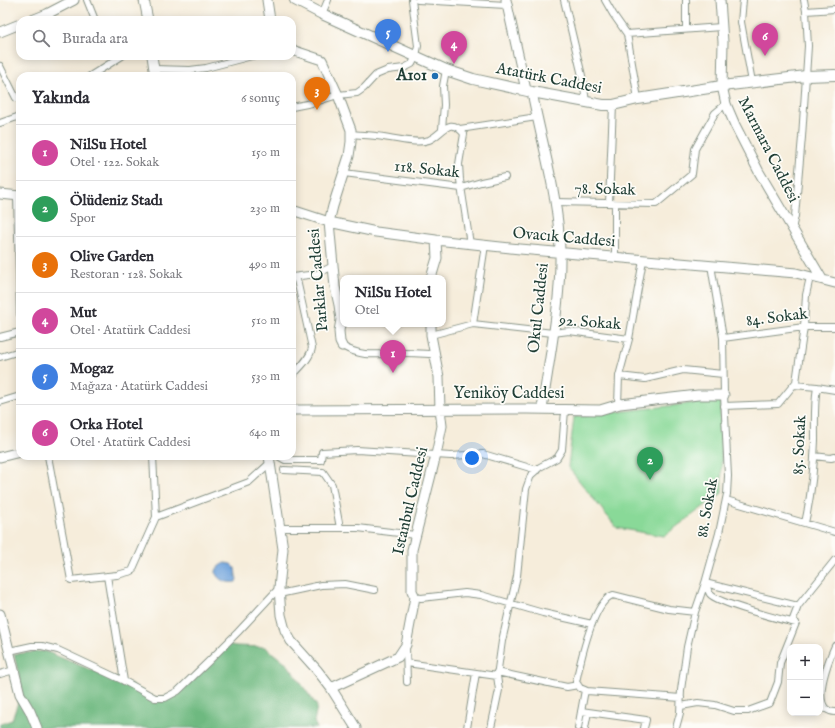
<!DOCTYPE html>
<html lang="tr">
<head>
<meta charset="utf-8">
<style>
	body { margin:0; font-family:"IM FELL English",serif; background:#f7f7f7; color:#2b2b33 }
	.controls { position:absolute; right:12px; bottom:12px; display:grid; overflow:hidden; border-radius:8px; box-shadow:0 2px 10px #0003 }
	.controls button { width:36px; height:36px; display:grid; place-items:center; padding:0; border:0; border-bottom:1px solid #e1e1e2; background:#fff; color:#2b2b33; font:20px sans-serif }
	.you { position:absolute; left:472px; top:458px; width:14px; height:14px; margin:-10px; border:3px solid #fff; border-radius:50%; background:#1a73e8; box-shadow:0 0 0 6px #1a73e833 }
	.badge { display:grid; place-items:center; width:26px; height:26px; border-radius:50%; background:#0b8043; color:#fff; font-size:13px; font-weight:700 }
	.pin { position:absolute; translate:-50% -33px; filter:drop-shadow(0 1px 2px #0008) }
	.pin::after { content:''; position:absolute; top:21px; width:14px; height:12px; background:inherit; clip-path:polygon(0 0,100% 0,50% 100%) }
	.popup { position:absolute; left:340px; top:275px; width:106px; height:52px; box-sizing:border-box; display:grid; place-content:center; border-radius:8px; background:#fff; filter:drop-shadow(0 1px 3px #0005); font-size:13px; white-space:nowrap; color:#7c7c81 }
	.popup b { font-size:15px; color:#2b2b33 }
	.popup::after { content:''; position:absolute; left:50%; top:100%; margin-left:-8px; border:8px solid transparent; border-top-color:#fff }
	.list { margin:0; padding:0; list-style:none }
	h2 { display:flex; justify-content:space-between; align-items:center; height:52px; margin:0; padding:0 16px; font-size:17px }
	h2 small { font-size:13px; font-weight:400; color:#7c7c81 }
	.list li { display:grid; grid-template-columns:26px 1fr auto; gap:12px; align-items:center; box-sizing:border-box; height:56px; padding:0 16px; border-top:1px solid #e1e1e2 }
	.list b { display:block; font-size:15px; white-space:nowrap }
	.list p { margin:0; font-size:13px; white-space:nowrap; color:#7c7c81 }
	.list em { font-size:13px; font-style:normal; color:#7c7c81 }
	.icon { flex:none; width:22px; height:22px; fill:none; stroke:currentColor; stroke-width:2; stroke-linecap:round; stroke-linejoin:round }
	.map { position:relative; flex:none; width:835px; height:728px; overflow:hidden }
	.search { position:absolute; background:#fff; box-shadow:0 2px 10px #0003; left:16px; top:16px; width:280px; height:44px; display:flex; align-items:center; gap:10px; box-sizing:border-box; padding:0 14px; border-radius:12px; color:#7c7c81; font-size:15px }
	.panel { position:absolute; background:#fff; box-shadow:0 2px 10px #0003; left:16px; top:72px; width:280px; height:388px; border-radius:12px }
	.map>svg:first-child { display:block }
	.green { fill:#89d998; stroke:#548b66 }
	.forest { fill:#6eb980; stroke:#467b5a }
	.water { fill:#70a3dc; stroke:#487088 }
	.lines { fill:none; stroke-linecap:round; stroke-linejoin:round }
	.street-casing { stroke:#8a9588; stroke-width:8 }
	.secondary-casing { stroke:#8a9588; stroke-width:11 }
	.primary-casing { stroke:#8a9588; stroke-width:12 }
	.street { stroke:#fff; stroke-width:6 }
	.secondary { stroke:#fff; stroke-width:9 }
	.primary { stroke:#fff; stroke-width:10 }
	.poi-dot { fill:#1f6fb2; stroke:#fdfcf7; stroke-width:1.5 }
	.labels { text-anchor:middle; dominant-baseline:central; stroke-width:3.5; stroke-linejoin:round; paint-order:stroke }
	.poi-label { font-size:16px; font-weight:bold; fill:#1f3d34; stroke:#fdfcf7; text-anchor:end }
	.street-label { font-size:16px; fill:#1f3d34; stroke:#fdfcf7 }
</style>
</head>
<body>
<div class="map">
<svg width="835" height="728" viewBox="0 0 835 728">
	<rect width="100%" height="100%" fill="#fdfcf7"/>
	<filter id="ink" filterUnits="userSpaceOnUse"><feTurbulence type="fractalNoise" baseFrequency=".025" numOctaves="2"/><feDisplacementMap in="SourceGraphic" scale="8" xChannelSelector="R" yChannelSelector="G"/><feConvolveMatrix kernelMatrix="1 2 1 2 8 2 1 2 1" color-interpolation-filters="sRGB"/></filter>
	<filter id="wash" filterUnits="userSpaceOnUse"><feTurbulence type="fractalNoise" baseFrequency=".012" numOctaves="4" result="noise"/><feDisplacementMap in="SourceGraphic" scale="16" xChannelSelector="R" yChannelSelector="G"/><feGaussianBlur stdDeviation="0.9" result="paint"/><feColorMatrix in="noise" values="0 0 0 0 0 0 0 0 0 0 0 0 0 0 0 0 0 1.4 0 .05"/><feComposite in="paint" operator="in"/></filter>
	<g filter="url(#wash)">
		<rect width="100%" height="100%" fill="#f6eddb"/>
		<path class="green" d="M720,400L722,493L664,536L617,528L568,467L574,417Z"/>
		<path class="forest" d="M226,644L236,646L265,647L288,665L317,706L314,722L317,728H0V724L12,720L22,690L14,654L45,651L86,668L124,681L155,698L172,695Z"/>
		<path class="water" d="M225,563L231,564L235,568L236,576L237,579L236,582C219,585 207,570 225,563Z"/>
	</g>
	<g filter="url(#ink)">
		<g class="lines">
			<g class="street-casing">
				<path id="street" d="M87,0L95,20
					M418,0L506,5
					M564,0L583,80L586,102
					M605,0L613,14L627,34L638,99
					M743,0L741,22L752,82
					M806,11L835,9
					M322,14L328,0
					M686,29V0
					M627,34L721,27
					M0,66L16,98
					M154,69L190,70L206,68L252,56
					M90,76L122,56
					M292,107L312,103L338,95L357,93L364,88L376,75L388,70L404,68L412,64L416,56L418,46L412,0
					M0,123L20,116
					M442,129L444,105L443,86L446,70
					M460,129L537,117
					M351,134C359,135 368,135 376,136C390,137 416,145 429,140C443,134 449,115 464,134L459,164L460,180L470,244
					M344,173L461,188L481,182L505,177
					M17,196L20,314
					M555,202L656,204L692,174L695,149L715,113L726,104
					M609,203L613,105
					M615,204V257
					M792,229L795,216L802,137L808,46L806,11L804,0
					M292,277L317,274L333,266
					M473,324L485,245
					M431,335L473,324L553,333L569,331L629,339
					M0,337L20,332
					M723,338L804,327H835
					M342,346C365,359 379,353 404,353C414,353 425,354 436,354
					M0,357L20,351
					M292,376C299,368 310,359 312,348L297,280L293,277
					M619,376L645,379L683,370L723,374
					M794,385L817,387
					M0,402L20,396
					M618,405L619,376L629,339L643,260
					M724,406L778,404L796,382L804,327L806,295L810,277
					M48,456L71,580L117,575L132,571L156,517L153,456
					M278,456L285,460H321L322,452L357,450L451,456L483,454L537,470
					M814,456L831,458L835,457
					M284,470L323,472L332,485L340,528
					M726,500L835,532
					M156,517L249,482L271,462
					M805,523C811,496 814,468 815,440C815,422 814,405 817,387L835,390
					M280,528H358L415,535
					M107,576L124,681
					M705,583L798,606
					M279,594L321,585L345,584L375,590
					M415,597L421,598L465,593L481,595L543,613L592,624
					M792,622L798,606L835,560
					M406,646L407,682
					M835,646C829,659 814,697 826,709C829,711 832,712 835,712
					M9,651L32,646H42L58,650L124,681L155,698H165L178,691L208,662L238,632L279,588
					M407,663L497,676
					M497,672L567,687L578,685
					M0,674L14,670
					M681,698L587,691L580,688L576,682C580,663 593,601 613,595L669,609L695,612
					M681,706L698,703L715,705L734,711H748L770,703L778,682L780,663L796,623C782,620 717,603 710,594C708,591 707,586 705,583
					M581,711L646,720L644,728
					M467,728L476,673
					M491,728L499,690L497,676L502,641L517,576L526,489L531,475L540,467L557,458L562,450L565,410
					M578,728L585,690
					M585,728L588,712
					M676,728L680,713L681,690L687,647L695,612L705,583L719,533L727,494L728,476L724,395L723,338L711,265"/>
			</g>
			<g class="secondary-casing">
				<path id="secondary" d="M144,0L148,20
					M267,0L270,20
					M506,0L526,90
					M720,0L723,42L722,86L726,104L735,125L759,172L822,279
					M32,20L47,14L74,0
					M0,32L20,24
					M292,50L322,60L338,95L351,130V142L349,156L333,206L329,222L335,287L339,305L341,320L339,331L340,342L342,346
					M152,56L155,76
					M532,92C541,139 555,185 559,233C564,289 550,353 542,409
					M0,194L20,196
					M292,210L329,222L376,232L436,240L520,249L796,273L835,283
					M431,278L437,258L436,240
					M292,410L527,409L600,410L620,404L698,395H724
					M269,456L283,549L279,588L281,615L285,630L291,641L317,670L331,688L356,728
					M0,457L20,452
					M0,614L20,694L30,711L37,728
					M331,688L398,657L406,645L415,597L412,591V550L436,455L442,426L440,409L439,377L431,335V324"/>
			</g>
			<g class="primary-casing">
				<path id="primary" d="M295,0L322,14L446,70L473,79L532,92L603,105H613L638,99L722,86L806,76L835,75"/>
			</g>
			<use href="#street" class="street"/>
			<use href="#secondary" class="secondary"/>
			<use href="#primary" class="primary"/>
		</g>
	</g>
	<circle class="poi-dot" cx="435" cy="76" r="4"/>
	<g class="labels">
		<g class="poi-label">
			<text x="427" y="76">A101</text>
		</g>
		<g class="street-label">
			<text transform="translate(549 79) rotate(11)">Atatürk Caddesi</text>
			<text transform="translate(768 150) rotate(63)">Marmara Caddesi</text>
			<text transform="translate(427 170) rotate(6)">118. Sokak</text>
			<text transform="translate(605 190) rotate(1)">78. Sokak</text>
			<text transform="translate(564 238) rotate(5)">Ovacık Caddesi</text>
			<text transform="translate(319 280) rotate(-95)">Parklar Caddesi</text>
			<text transform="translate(539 308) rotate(-84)">Okul Caddesi</text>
			<text transform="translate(777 318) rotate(-7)">84. Sokak</text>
			<text transform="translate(590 323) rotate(4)">92. Sokak</text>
			<text x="509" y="394">Yeniköy Caddesi</text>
			<text transform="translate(800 445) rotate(-87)">85. Sokak</text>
			<text transform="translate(411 501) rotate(-77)">Istanbul Caddesi</text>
			<text transform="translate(708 508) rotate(-80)">88. Sokak</text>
		</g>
	</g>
</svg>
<div class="controls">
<button>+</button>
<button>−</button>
</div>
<div class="you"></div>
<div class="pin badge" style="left:393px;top:373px;background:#d1479c">1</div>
<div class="popup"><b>NilSu Hotel</b>Otel</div>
<div class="pin badge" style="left:650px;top:480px;background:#2e9e5b">2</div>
<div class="pin badge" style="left:317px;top:110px;background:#e8710a">3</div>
<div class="pin badge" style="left:454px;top:64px;background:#d1479c">4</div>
<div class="pin badge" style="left:388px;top:52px;background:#3f7fe0">5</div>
<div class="pin badge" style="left:765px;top:56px;background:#d1479c">6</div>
<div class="search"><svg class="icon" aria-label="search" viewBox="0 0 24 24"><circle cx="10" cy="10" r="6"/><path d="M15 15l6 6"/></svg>Burada ara</div>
<section class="panel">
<h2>Yakında<small>6 sonuç</small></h2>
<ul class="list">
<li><span class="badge" style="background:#d1479c">1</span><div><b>NilSu Hotel</b><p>Otel · 122. Sokak</p></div><em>150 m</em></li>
<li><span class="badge" style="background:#2e9e5b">2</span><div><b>Ölüdeniz Stadı</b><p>Spor</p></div><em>230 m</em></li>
<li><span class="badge" style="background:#e8710a">3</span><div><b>Olive Garden</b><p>Restoran · 128. Sokak</p></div><em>490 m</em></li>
<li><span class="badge" style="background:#d1479c">4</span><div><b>Mut</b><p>Otel · Atatürk Caddesi</p></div><em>510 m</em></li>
<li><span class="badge" style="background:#3f7fe0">5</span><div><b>Mogaz</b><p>Mağaza · Atatürk Caddesi</p></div><em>530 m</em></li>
<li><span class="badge" style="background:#d1479c">6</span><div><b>Orka Hotel</b><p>Otel · Atatürk Caddesi</p></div><em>640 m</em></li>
</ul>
</section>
</div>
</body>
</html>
